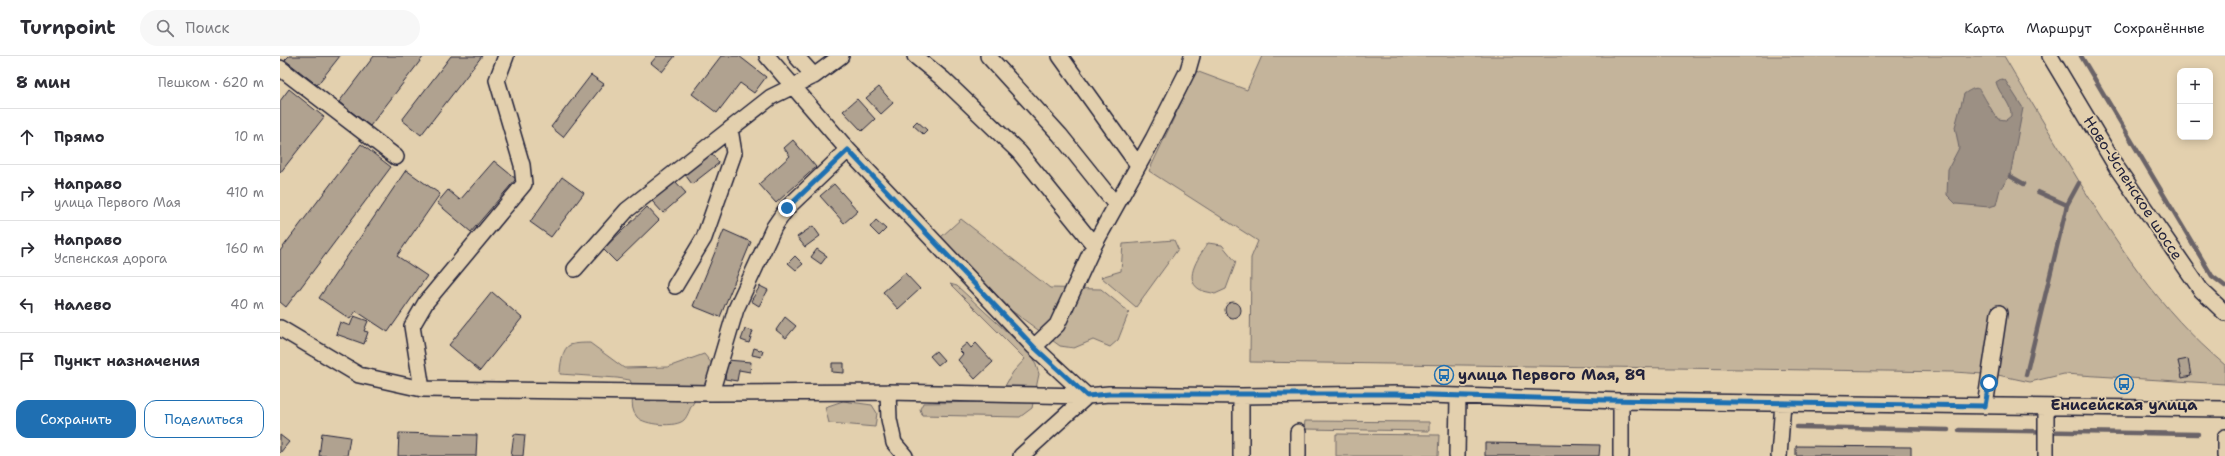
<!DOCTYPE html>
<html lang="ru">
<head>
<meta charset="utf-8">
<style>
	body { margin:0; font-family:"Shantell Sans",sans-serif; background:#f7f7f7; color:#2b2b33 }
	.controls { position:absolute; right:12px; top:12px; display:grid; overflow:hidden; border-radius:8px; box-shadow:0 2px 10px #0003 }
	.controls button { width:36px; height:36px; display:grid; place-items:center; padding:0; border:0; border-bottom:1px solid #e1e1e2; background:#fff; color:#2b2b33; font:20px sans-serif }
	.stop { position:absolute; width:12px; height:12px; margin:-9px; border:3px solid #1f6fb2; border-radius:50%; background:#fff }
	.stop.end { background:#1f6fb2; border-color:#fff; box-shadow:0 1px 4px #0008 }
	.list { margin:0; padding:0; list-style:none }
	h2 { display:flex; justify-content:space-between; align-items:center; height:52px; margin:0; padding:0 16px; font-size:17px }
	h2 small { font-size:13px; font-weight:400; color:#7c7c81 }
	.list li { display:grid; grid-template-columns:26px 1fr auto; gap:12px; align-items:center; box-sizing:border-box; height:56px; padding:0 16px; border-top:1px solid #e1e1e2 }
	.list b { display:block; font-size:15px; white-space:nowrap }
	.list p { margin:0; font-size:13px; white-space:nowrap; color:#7c7c81 }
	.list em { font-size:13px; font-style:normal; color:#7c7c81 }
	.actions { display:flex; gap:8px; padding:12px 16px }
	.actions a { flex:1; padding:9px 0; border:1px solid #1f6fb2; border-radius:12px; text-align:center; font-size:14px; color:#1f6fb2 }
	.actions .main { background:#1f6fb2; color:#fff }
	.icon { flex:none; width:22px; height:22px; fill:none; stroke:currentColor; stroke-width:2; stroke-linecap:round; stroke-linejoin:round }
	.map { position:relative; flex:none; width:1945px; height:400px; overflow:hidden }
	header { display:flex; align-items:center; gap:24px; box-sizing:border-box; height:56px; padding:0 20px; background:#fff; border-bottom:1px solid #e1e1e2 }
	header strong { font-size:19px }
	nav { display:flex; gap:22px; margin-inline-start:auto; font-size:14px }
	.search { width:280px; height:36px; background:#f7f7f7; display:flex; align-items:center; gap:10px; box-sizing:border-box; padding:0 14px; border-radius:22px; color:#7c7c81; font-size:15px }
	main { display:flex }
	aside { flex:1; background:#fff }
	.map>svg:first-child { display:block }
	.green { fill:#c4b49b; stroke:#736b6b }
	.water { fill:#9c9084; stroke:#6b6467 }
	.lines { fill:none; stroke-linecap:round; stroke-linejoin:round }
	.stream { stroke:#6b6467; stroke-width:4.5 }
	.building { fill:#b0a290; stroke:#22223b }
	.minor-casing { stroke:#22223b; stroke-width:18 }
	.minor { stroke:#e3d0ae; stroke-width:15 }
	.route { stroke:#1f6fb2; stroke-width:5 }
	.labels { text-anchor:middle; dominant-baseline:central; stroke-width:3.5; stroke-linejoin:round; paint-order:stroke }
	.street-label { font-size:15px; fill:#22223b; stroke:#e3d0ae }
	.poi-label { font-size:15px; font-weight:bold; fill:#22223b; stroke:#e3d0ae; text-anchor:start }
</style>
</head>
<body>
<header>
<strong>Turnpoint</strong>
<div class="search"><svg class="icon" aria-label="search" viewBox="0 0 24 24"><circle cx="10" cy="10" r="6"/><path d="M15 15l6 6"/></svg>Поиск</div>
<nav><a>Карта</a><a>Маршрут</a><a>Сохранённые</a></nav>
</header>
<main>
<aside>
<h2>8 мин<small>Пешком · 620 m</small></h2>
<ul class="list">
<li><svg class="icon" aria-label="ahead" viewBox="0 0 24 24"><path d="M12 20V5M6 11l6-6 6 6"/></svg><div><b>Прямо</b></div><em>10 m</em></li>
<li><svg class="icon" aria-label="right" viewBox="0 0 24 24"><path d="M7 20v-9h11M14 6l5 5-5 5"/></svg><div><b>Направо</b><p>улица Первого Мая</p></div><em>410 m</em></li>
<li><svg class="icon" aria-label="right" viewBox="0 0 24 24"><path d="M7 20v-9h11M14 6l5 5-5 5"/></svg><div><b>Направо</b><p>Успенская дорога</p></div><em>160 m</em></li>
<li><svg class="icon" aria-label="left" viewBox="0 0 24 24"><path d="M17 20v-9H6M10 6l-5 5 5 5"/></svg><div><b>Налево</b></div><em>40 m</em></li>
<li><svg class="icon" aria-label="arrive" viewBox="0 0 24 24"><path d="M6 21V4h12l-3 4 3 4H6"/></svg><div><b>Пункт назначения</b></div></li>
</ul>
<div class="actions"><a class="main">Сохранить</a><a>Поделиться</a></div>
</aside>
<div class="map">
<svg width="1945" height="400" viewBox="0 0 1945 400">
	<rect width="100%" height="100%" fill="#e3d0ae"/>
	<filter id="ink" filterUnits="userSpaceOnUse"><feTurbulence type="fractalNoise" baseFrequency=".025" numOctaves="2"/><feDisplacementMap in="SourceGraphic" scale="8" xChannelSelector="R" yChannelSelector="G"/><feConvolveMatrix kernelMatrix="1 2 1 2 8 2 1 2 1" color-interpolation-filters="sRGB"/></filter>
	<g filter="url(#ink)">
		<path class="green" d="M982,0H1724C1746,38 1769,75 1791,112C1835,185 1879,254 1945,309V328L1784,318L1750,326L1718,319L1674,316L970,306L971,202L978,185L869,115L916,15L967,34Z
			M681,163L770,232L821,233L849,256L838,284L830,291L813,284L794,292L780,290L732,255L661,181Z
			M894,184L898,193L856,251L821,221L841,215L843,188Z
			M928,187L942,189L956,206L946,233L935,238C931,236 923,236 919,233C902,222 921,198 928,187Z
			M670,228L677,230L753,300L759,318L752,352L740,361L642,359L640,353L643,347L716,346L733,316L745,303Z
			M310,287L344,312L388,311L424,298L433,309C433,312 434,318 433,321C430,329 419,339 414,346C410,351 408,360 404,364C396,372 364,369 357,361C347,349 357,337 350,324L337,322L280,318C280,311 282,292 290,289C296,287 304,287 310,287Z
			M563,345L592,349L597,357L595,371L549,367L545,351Z
			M1025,365L1149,366V375L1024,373Z
			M1056,378L1159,379L1158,400H1056Z"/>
		<path class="water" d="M1721,23L1725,24L1743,52L1730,120L1720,133L1716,149L1709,151L1676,148L1667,139L1668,113L1679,92L1675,71L1684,38C1700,27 1699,33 1707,46C1710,52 1714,57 1718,63L1726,64L1731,60C1732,47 1719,39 1716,26Z"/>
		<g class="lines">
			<path class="stream" d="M1801,0L1932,220L1945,230
				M1730,120L1744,128
				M1787,149L1799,127
				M1746,319L1787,149L1758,136
				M1517,371L1668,374
				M1679,374L1918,378"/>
		</g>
		<path class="building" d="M9,0H60L37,29L5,4Z
			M94,0H144L90,70L59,46Z
			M171,0H202L141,79L122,64Z
			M377,0H395L382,16L371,7Z
			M441,0H459L486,21L474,37L460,27L437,57L412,38Z
			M311,19L324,28L283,81L271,71Z
			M599,31L613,47L601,58L586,42Z
			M9,33L44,61L0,117V45Z
			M577,43L595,63L582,75L563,55Z
			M637,65L647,74L643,78L633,69Z
			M513,84L536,111L496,147L479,128L510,100L504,92Z
			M81,88L111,111L6,251L0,246V195Z
			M430,95L439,107L412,128L403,116Z
			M214,105L236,123L191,176L157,147L168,134L180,144Z
			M126,114L160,138L117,200L147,220L108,276L76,255L70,263L39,242Z
			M282,121L304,137L271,181L250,166Z
			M395,125L406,137L383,157L372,145Z
			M554,128L578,155L564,167L540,140Z
			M367,151L379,164L336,206L323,193Z
			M596,164L606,173L599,180L590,171Z
			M533,170L540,180L525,191L517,181Z
			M444,174L471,186L440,261L413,250Z
			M537,193L547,200L541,208L531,201Z
			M515,200L523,208L516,214L508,207Z
			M625,217L640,233L618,253L603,236Z
			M480,230L488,234L479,250L471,245Z
			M212,236L242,262L200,315L169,289Z
			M945 254a8 8 0 1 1 16 0a8 8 0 1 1-16 0Z
			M74,260L88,265L84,275L88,276L84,288L56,278L60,266L70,270Z
			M505,261L516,270L506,282L496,274Z
			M465,273L473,275L469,287L461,284Z
			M687,287L691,292L696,287L713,306L695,323L678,304L683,298L679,294Z
			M474,292L483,295L481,301L472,299Z
			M656,295L664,304L658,309L650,300Z
			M1908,303L1911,320L1902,322L1898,305Z
			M447,304L471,306L470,316L459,314L457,325L445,323Z
			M552,307H564V317L552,316Z
			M42,377L70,381L67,400H39Z
			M119,377L197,379L196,400H118Z
			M234,378L245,379L243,400H231Z
			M0,379L9,386L0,397Z
			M1205,387L1320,389L1319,400H1205Z
			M1516,390L1631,391V400H1516Z"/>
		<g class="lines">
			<g class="minor-casing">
				<path id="minor" d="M487,0L568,94L754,291L807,340
					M516,0L534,20
					M635,0L663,23L739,96L814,189
					M708,0L780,79L836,149
					M780,0L858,109
					M1770,0L1837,112L1921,234L1945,257
					M0,12L116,101
					M295,213L347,154L491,41L534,20L561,0
					M395,230L424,182L454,97L450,73
					M0,272L79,319L142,333L431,337L608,336L807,340L829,338L961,340L1116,338L1341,345L1945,353
					M754,291L777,269L814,189L873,83L908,14L912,0
					M142,333L132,270L146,246L244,128L242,109L217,24L226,0
					M608,336L609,363L614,387L625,400
					M431,337L456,253L494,171L507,152L568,94
					M1705,350L1719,257
					M1766,351V400
					M741,400L807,340
					M961,400V340
					M1018,400V376
					M1177,400L1178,340
					M1341,400V345
					M1499,400L1503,347
					M1945,400V381"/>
			</g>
			<use href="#minor" class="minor"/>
		</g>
	</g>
	<g class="lines" filter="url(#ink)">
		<path class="route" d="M507,152L568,94L754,291L807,340L829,338H1116L1325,344L1705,350L1709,327"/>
	</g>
	<defs>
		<g id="bus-ring" transform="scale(1)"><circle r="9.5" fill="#e3d0ae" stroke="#1f6fb2" stroke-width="1.5"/><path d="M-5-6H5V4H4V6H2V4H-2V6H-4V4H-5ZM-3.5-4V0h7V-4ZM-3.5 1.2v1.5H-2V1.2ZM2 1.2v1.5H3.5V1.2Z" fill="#1f6fb2"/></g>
	</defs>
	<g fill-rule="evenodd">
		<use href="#bus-ring" x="1164" y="319"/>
		<use href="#bus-ring" x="1844" y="328"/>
	</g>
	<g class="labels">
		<g class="street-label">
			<text transform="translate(1853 132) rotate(57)">Ново-Успенское шоссе</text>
		</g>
		<g class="poi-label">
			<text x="1178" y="319">улица Первого Мая, 89</text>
			<text x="1844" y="349" text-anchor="middle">Енисейская улица</text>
		</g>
	</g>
</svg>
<div class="controls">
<button>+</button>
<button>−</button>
</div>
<div class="stop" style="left:1709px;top:327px"></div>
<div class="stop end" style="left:507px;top:152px"></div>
</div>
</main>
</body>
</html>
